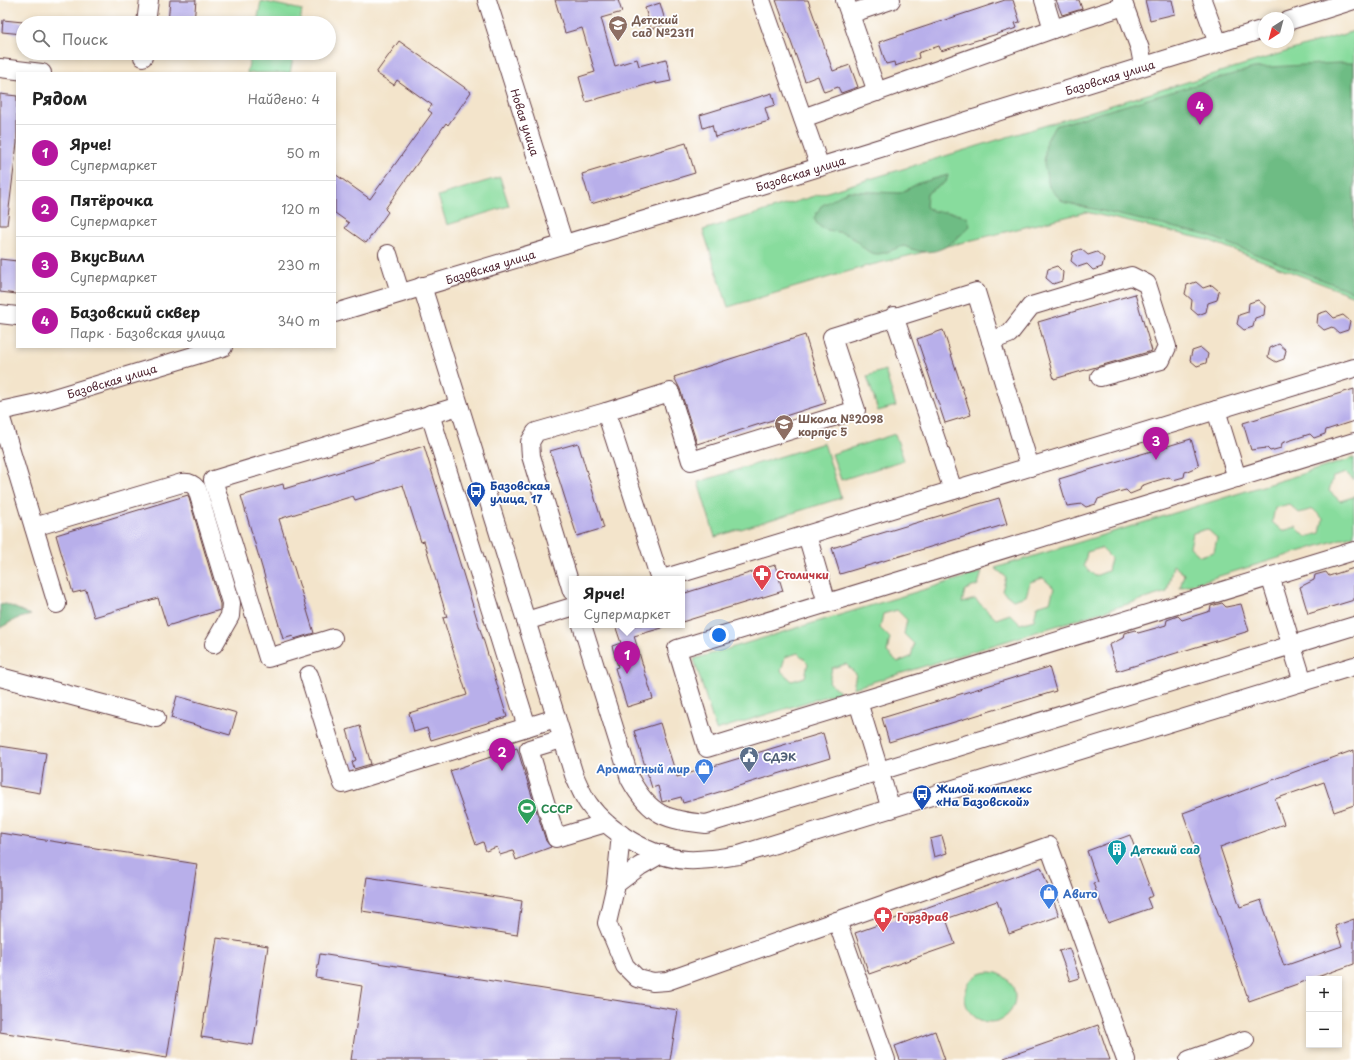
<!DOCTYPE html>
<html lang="ru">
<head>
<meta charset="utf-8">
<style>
	body { margin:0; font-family:"Playpen Sans",sans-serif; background:#f2f2f2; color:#222 }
	.controls { position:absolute; right:12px; bottom:12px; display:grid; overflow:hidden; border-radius:0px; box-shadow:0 2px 6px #0003 }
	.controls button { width:36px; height:36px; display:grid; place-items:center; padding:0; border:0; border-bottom:1px solid #e0e0e0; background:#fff; color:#222; font:20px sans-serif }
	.compass { position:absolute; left:1258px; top:12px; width:36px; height:36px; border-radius:50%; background:#fff; box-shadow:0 2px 6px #0003; rotate:216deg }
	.you { position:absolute; left:719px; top:635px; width:14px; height:14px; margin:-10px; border:3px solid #fff; border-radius:50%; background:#1a73e8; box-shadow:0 0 0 6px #1a73e833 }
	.badge { display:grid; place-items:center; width:26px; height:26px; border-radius:50%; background:#b5179e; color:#fff; font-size:13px; font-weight:700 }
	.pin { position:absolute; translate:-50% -33px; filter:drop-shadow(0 1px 2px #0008) }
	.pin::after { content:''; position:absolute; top:21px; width:14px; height:12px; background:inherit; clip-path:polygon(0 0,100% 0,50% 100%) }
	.popup { position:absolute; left:569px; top:576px; width:116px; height:52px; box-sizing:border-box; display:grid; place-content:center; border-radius:0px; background:#fff; filter:drop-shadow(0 1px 3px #0005); font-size:13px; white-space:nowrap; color:#767676 }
	.popup b { font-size:15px; color:#222 }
	.popup::after { content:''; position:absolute; left:50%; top:100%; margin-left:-8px; border:8px solid transparent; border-top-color:#fff }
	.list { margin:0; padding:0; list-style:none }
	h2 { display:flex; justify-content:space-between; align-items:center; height:52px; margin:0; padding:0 16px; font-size:17px }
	h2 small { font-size:13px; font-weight:400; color:#767676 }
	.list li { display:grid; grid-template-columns:26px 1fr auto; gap:12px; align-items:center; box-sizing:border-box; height:56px; padding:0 16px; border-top:1px solid #e0e0e0 }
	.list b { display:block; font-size:15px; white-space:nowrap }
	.list p { margin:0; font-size:13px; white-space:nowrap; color:#767676 }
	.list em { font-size:13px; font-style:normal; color:#767676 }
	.icon { flex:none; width:22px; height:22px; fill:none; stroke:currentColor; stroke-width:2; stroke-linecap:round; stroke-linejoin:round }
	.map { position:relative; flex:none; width:1354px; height:1060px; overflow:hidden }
	.search { position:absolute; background:#fff; box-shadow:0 2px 6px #0003; left:16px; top:16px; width:320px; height:44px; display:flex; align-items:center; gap:10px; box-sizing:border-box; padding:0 14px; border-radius:22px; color:#767676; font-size:15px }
	.panel { position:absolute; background:#fff; box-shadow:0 2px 6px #0003; left:16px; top:72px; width:320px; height:276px; border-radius:0px }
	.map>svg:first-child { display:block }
	.green { fill:#88dc9d; stroke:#697e64; fill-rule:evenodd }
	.forest { fill:#6ebc84; stroke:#5c6e58 }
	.building { fill:#b8afea }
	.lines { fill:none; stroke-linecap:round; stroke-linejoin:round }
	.minor-casing { stroke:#633d43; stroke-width:20 }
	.minor { stroke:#fff; stroke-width:18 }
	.labels { text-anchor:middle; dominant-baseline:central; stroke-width:3.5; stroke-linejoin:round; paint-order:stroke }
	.education-label { font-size:11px; font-weight:bold; fill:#785e54; stroke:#fff; text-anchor:start }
	.street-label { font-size:11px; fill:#4a1f2b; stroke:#fff }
	.transit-label { font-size:11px; font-weight:bold; fill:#164399; stroke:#fff; text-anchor:start }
	.health-label { font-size:11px; font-weight:bold; fill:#be3a42; stroke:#fff; text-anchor:start }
	.service-label { font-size:11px; font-weight:bold; fill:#4e5e75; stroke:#fff; text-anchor:start }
	.shop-label { font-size:11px; font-weight:bold; fill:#366cbe; stroke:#fff; text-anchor:end }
	.leisure-label { font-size:11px; font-weight:bold; fill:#27864d; stroke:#fff; text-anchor:start }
	.culture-label { font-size:11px; font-weight:bold; fill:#0d838f; stroke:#fff; text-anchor:start }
</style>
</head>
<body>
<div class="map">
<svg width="1354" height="1060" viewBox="0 0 1354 1060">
	<rect width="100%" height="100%" fill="#fff"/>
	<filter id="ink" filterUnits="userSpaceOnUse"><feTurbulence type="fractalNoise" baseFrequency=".025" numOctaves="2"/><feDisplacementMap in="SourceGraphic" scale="8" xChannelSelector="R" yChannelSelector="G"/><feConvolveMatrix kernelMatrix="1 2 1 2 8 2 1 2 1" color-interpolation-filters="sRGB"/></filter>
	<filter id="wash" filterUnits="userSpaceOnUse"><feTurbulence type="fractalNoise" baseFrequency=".012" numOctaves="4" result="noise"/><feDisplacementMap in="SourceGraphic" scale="16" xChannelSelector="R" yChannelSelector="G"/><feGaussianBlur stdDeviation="0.9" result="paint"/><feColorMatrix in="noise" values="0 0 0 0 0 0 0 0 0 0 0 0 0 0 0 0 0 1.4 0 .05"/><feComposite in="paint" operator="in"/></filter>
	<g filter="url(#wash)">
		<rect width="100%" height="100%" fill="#f3e4cb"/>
		<path class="green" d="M261,1L302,10L300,23H257Z
			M1354,31V296L1208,240L1086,212L867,266L728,307L703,230Z
			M251,53H294L290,73H247Z
			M500,177L509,206L447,225L438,196Z
			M885,370L896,406L878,411L867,376Z
			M895,434L904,460L841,480L832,454Z
			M824,443L841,498L715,537L698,482Z
			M1354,458V480L1346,473L1333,477L1329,491L1340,501L1353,497L1354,495V535L1180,588L1184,574L1173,565L1167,592L853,688L856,674L846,664L832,668L829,682L840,692L716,730L694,659L982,572L978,585L965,590L962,603L975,599L996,619L1010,614L1020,624L1034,620L1037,606L1050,602L1054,588L1043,578L1030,582L1026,596L1013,600L1002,591L1006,577L995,568ZM1289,504L1299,513L1313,509L1323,519L1320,533L1306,537L1296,527L1282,531L1272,522L1275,508ZM1207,529L1217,538L1214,552L1200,556L1190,547L1193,533ZM1101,548L1111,558L1108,571L1095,576L1084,566L1087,552ZM897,610L907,620L904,634L914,644L911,657L898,662L887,652L890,638L880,628L883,614ZM798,653L808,663L805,677L792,681L781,671L785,657Z
			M965 997a25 25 0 1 1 50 0a25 25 0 1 1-50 0Z"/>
		<path class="forest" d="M1338,63H1354V292L1206,235L1063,202L1049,187L1044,164L1046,142L1055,126L1254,68Z
			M948,175L946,182L927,193L926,207L933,211L955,213L968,218L970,226C949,247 934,260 904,246C896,248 885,254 877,254C865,254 858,240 848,235C835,229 820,234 814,218L821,206L848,191L900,193L919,183Z
			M6,604L31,615L16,619L0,628V605Z"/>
		<g id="blocks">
			<path class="building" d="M170,0H196L194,23H168Z
				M555,0H618L622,12L601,18L615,66L637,59L639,66L666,59L671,81L656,84V82L586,102L579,77L595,72L582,28L565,33Z
				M776,0H808L833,71L850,65L858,87L841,93L838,87L824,92L818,76L805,81Z
				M1005,0H1013L1020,22L1015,23L1017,28L941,51L939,46L918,53L919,58L895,66L894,62L886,64L879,42Z
				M1056,0H1079L1082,9L1062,15Z
				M1145,0H1172L1175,14L1150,20Z
				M660,3L666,24L651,29L645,8Z
				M3,20L23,22V34L2,32Z
				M399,41L471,92L448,125L446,123L385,209L388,212L366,243L345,228L349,223L335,213V174L370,199L432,113L428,110L432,105L397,80L394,85L376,73Z
				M772,93L775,105L765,108L769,121L715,137L712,125L703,128L700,115Z
				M0,94L17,96V143L7,225H0Z
				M686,143L695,173L591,204L582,174Z
				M1081,249L1088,255L1097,252L1104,258L1102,267L1093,270L1087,264L1078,267L1071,261L1073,252Z
				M0,259L17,261V294L0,292Z
				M1057,266L1063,272L1062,281L1053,284L1046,278L1048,269Z
				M1196,282L1203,288L1212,285L1219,291L1217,300L1208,303L1206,312L1198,315L1191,309L1192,300L1185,294L1187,285Z
				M1135,294L1152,351L1054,379L1038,322Z
				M1258,300L1265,306L1264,315L1255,318L1253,327L1244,330L1237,324L1239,315L1248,312L1249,303Z
				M1327,311L1334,318L1343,315L1350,321L1348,330L1339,333L1332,327L1324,330L1317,324L1318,314Z
				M943,330L971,415L945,423L917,339Z
				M805,335L826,403L697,444L680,389L674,377Z
				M1279,344L1286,350L1284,359L1276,362L1268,357L1270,348Z
				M1201,348L1208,354L1206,363L1197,366L1190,360L1192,351Z
				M1354,389V421L1326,430L1325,434L1314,438L1310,434L1282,443L1281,448L1270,451L1267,448L1251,450L1243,423Z
				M1191,439L1199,466L1185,472L1184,477L1173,480L1169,477L1149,483L1141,486L1140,490L1130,494L1126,490L1118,492L1098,499L1096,504L1086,507L1082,504L1067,506L1059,479Z
				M578,443L604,528L577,536L550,451Z
				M424,446L507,717L431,740L427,728L414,732L409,713L467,695L443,618L447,617L424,541L421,542L403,485L355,500L353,496L279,519L314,633L294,639L293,636L283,639L241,496L283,484L284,489Z
				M188,495L220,604V610L167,626L158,598L94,617L86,590L73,593L56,535Z
				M999,498L1007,524L840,574L832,548Z
				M775,565L783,591L682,622V594Z
				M1354,568V600L1308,614L1300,587L1314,580L1315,575L1326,572L1329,576Z
				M1222,603L1226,607L1241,604L1249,631L1117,671L1109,645L1123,638L1124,633L1135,630L1138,633L1156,628L1166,625L1167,620L1178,616L1182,620L1210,611L1211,606Z
				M615,625H662V628L634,636L653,699L627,707L615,668L618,667L612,646L621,643Z
				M1049,667L1056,691L889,742L882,718Z
				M177,696L237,713L230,735L171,718Z
				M660,723L677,777L823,733L830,758L683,803L681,797L662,802L658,786L652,788L634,731Z
				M360,726L371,764L354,769L352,762L356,760L347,730Z
				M0,746L46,753L40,793L0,786Z
				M517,748L546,841L551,847L516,860L513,851L500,855L497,847L486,851L483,842L476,845L450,771Z
				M1354,750V805L1334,812L1324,782L1275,799L1284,824L1220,847L1240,907L1261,900L1284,966L1342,946L1335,926L1354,919V964L1249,1001L1183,813Z
				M0,833L197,864L167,1058L0,1032Z
				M1130,835L1153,896L1147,898L1151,908L1108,923L1093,883L1098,882L1087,851Z
				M942,836L947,853L934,857L930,839Z
				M1041,867L1059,916L1009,934L997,901L946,919L955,944L869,974L855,933Z
				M367,877L522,901L517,935L362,911Z
				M217,938L268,946L253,1045L201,1037Z
				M1069,948L1080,978L1070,981L1059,951Z
				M320,954L678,1010L670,1060H351L362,986L316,978Z
				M1098,1025L1110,1060H1004V1058Z
				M935,1031L945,1060H900L895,1046Z"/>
		</g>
	</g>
	<g filter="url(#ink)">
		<use href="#blocks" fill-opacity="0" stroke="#633d43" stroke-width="1"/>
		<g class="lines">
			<g class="minor-casing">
				<g id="minor">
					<path id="s1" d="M487,0L564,244"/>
					<path d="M761,0L820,167"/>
					<path d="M845,0L877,92"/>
					<path d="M1044,0L1053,29"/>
					<path d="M1122,0L1140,49L1143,65"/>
					<path d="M1202,0L1218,43"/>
					<path d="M850,14L891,0"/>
					<path d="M1288,21L1354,0"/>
					<path d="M146,23L149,0"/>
					<path d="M143,57V53"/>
					<path d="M0,68L42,73"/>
					<path d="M803,118L1053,29L1124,6"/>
					<path d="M388,254L400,292"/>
					<path d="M422,286L574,775C578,784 582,794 588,803C607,831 652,858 687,860C704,861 721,858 739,855L1354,666"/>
					<path id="s2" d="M335,313L758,186L1264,29"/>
					<path d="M0,314L17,316"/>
					<path d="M894,316L953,490"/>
					<path d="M991,341L1009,334L1031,306L1131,276L1147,284L1167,347L1161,360L1100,377"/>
					<path d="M1216,410L1237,478"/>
					<path id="s3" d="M0,411L37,403L223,347"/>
					<path d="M606,412L670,392L691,461L856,410L832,337L976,292L1030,467"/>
					<path d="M430,414L527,727"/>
					<path d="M0,415L57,604"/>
					<path d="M1354,442L677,649L707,748L1354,551"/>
					<path d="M34,527L182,483C189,482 193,484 197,489L231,603L230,616L214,644"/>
					<path d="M807,535L827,603"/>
					<path d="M1270,576L1303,682"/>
					<path d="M662,579L1354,368"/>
					<path d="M572,591L531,456L530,442L536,432L606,412L660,579"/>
					<path d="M526,621L572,607"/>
					<path d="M582,625L630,779C650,816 667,820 706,824L1354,626"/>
					<path d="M333,638L268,658L213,480L459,406"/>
					<path d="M309,675L343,784L556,718"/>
					<path d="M0,677L156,718"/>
					<path d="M858,702L891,809"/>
					<path d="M562,739L529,749L556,838L606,823"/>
					<path d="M621,834L616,884L607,923L625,966L637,978L653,982L667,981L837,921"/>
					<path d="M616,884L640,866L661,854"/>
					<path d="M886,1060L837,921L1049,846L1126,1060"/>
					<path d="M1189,1060L1245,1040"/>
				</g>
			</g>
			<use href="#minor" class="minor"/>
		</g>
	</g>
	<defs>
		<g id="school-pin" transform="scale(1)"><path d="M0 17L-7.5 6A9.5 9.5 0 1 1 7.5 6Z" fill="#8d6e63" stroke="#fff"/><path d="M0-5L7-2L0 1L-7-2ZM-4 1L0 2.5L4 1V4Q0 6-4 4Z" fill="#fff"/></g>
		<g id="bus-pin" transform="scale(1)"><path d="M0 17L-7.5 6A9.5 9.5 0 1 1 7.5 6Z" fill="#1a4fb4" stroke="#fff"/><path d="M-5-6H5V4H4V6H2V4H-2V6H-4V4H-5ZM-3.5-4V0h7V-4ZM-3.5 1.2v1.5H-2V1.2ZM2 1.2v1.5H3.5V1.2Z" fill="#fff"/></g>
		<g id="pharmacy-pin" transform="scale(1)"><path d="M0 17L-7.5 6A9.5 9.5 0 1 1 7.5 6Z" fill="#e0444e" stroke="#fff"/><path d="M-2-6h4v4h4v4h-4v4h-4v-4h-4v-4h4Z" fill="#fff"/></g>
		<g id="civic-pin" transform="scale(1)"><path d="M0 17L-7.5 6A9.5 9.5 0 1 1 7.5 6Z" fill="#5c6f8a" stroke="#fff"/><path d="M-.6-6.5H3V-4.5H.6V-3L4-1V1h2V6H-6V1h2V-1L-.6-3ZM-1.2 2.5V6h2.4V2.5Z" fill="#fff"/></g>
		<g id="shop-pin" transform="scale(1)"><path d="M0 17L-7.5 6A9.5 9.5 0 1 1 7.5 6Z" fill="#3f7fe0" stroke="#fff"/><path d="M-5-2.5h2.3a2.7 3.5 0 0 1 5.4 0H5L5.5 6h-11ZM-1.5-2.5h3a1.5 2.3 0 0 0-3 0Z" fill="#fff"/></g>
		<g id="stadium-pin" transform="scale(1)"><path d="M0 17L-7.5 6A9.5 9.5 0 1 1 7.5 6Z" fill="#2e9e5b" stroke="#fff"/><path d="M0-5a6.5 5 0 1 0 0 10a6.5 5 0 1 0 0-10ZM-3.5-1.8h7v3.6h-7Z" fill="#fff"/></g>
		<g id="building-pin" transform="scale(1)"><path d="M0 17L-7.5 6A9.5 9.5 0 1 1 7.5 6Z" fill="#0f9aa8" stroke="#fff"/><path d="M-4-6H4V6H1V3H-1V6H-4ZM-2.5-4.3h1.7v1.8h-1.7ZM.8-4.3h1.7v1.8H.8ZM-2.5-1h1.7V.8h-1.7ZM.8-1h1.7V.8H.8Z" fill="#fff"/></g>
	</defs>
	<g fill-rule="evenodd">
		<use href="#school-pin" x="618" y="25"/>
		<use href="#school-pin" x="784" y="424"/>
		<use href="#bus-pin" x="476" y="491"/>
		<use href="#pharmacy-pin" x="762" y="574"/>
		<use href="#civic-pin" x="749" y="756"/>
		<use href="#shop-pin" x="704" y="768"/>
		<use href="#bus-pin" x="922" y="794"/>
		<use href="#stadium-pin" x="527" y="808"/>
		<use href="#building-pin" x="1117" y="849"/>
		<use href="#shop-pin" x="1049" y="893"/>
		<use href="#pharmacy-pin" x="883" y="916"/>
	</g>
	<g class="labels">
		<g class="education-label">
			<text x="632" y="19">Детский<tspan x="632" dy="13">сад №2311</tspan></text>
			<text x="798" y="418">Школа №2098<tspan x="798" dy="13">корпус 5</tspan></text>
		</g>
		<g class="street-label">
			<text stroke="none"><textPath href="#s2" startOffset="810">Базовская улица</textPath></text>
			<text stroke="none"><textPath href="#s1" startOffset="128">Новая улица</textPath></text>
			<text stroke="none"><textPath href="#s2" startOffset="486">Базовская улица</textPath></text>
			<text stroke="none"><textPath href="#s2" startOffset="162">Базовская улица</textPath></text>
			<text stroke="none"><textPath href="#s3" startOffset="116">Базовская улица</textPath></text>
		</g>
		<g class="transit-label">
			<text x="490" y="485">Базовская<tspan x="490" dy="13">улица, 17</tspan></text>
			<text x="936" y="788">Жилой комплекс<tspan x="936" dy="13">«На Базовской»</tspan></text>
		</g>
		<g class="health-label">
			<text x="776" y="574">Столички</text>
			<text x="897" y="916">Горздрав</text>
		</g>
		<g class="service-label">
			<text x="763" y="756">СДЭК</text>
		</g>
		<g class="shop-label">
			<text x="690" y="768">Ароматный мир</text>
			<text x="1063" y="893" text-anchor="start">Авито</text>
		</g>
		<g class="leisure-label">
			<text x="541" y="808">СССР</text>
		</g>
		<g class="culture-label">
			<text x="1131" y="849">Детский сад</text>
		</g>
	</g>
</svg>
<div class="controls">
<button>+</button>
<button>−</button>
</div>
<svg class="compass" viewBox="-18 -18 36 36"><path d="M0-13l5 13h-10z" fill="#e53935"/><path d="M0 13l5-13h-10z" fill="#767676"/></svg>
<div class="you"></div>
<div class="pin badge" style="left:627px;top:674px">1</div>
<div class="popup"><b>Ярче!</b>Супермаркет</div>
<div class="pin badge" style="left:502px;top:771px">2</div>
<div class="pin badge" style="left:1156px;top:460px">3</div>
<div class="pin badge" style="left:1200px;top:125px">4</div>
<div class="search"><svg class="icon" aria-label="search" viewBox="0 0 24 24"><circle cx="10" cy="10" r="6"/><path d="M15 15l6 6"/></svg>Поиск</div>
<section class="panel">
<h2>Рядом<small>Найдено: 4</small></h2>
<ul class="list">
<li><span class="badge">1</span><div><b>Ярче!</b><p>Супермаркет</p></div><em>50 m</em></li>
<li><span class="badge">2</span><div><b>Пятёрочка</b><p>Супермаркет</p></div><em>120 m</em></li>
<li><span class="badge">3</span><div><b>ВкусВилл</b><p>Супермаркет</p></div><em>230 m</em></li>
<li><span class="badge">4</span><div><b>Базовский сквер</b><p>Парк · Базовская улица</p></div><em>340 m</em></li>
</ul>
</section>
</div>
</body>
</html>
